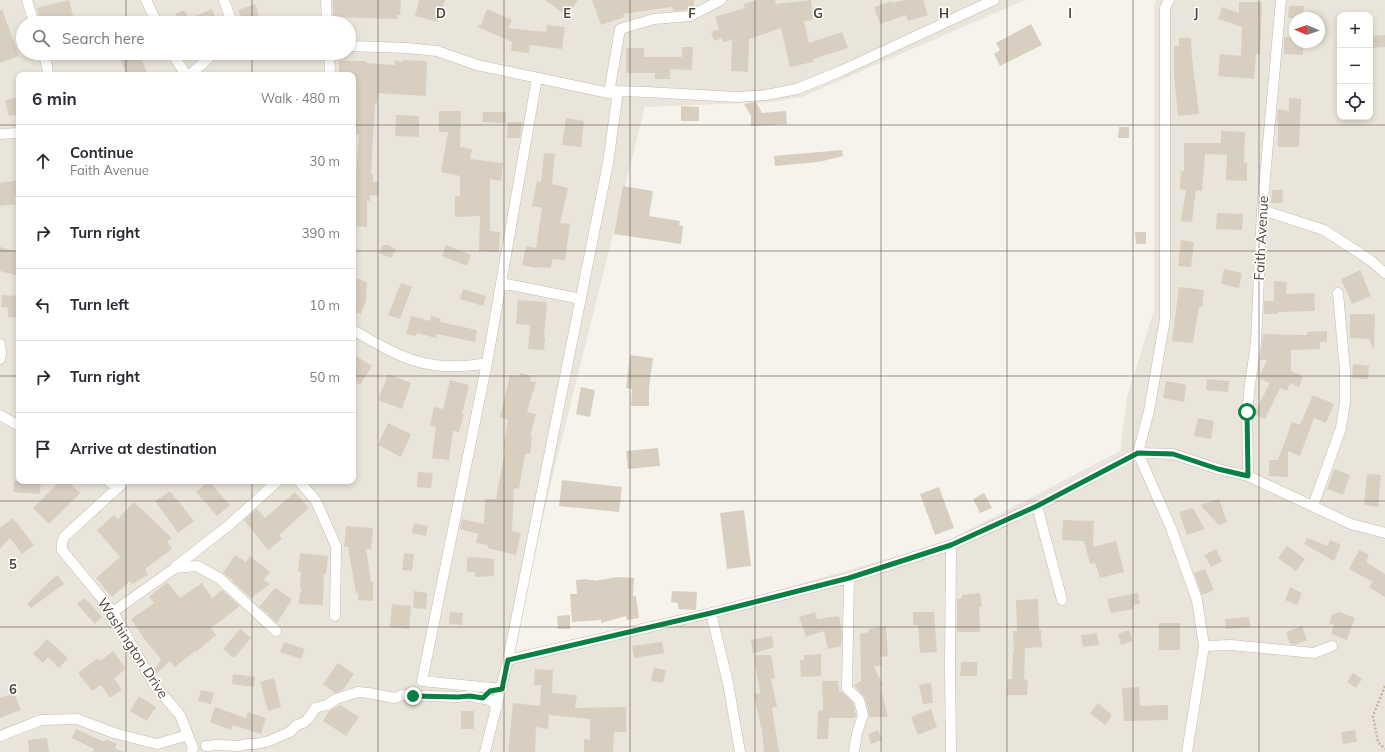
<!DOCTYPE html>
<html lang="en">
<head>
<meta charset="utf-8">
<style>
	body { margin:0; font-family:Mulish,sans-serif; background:#f2f2f3; color:#2b2b33 }
	.controls { position:absolute; right:12px; top:12px; display:grid; overflow:hidden; border-radius:8px; box-shadow:0 2px 6px #0003 }
	.controls button { width:36px; height:36px; display:grid; place-items:center; padding:0; border:0; border-bottom:1px solid #e1e1e2; background:#fff; color:#2b2b33; font:20px sans-serif }
	.compass { position:absolute; left:1289px; top:12px; width:36px; height:36px; border-radius:50%; background:#fff; box-shadow:0 2px 6px #0003; rotate:272deg }
	.stop { position:absolute; width:12px; height:12px; margin:-9px; border:3px solid #0b8043; border-radius:50%; background:#fff }
	.stop.end { background:#0b8043; border-color:#fff; box-shadow:0 1px 4px #0008 }
	.list { margin:0; padding:0; list-style:none }
	h2 { display:flex; justify-content:space-between; align-items:center; height:52px; margin:0; padding:0 16px; font-size:17px }
	h2 small { font-size:13px; font-weight:400; color:#7c7c81 }
	.list li { display:grid; grid-template-columns:26px 1fr auto; gap:12px; align-items:center; box-sizing:border-box; height:72px; padding:0 16px; border-top:1px solid #e1e1e2 }
	.list b { display:block; font-size:15px; white-space:nowrap }
	.list p { margin:0; font-size:13px; white-space:nowrap; color:#7c7c81 }
	.list em { font-size:13px; font-style:normal; color:#7c7c81 }
	.icon { flex:none; width:22px; height:22px; fill:none; stroke:currentColor; stroke-width:2; stroke-linecap:round; stroke-linejoin:round }
	.map { position:relative; flex:none; width:1385px; height:752px; overflow:hidden }
	.search { position:absolute; background:#fff; box-shadow:0 2px 6px #0003; left:16px; top:16px; width:340px; height:44px; display:flex; align-items:center; gap:10px; box-sizing:border-box; padding:0 14px; border-radius:22px; color:#7c7c81; font-size:15px }
	.panel { position:absolute; background:#fff; box-shadow:0 2px 6px #0003; left:16px; top:72px; width:340px; height:412px; border-radius:8px }
	.map>svg:first-child { display:block }
	.residential { fill:#eae5da; fill-rule:evenodd }
	.building { fill:#d8cfc1 }
	.lines { fill:none; stroke-linecap:round; stroke-linejoin:round }
	.minor-casing { stroke:#c2bbae; stroke-width:11 }
	.path { stroke:#c4b79f; stroke-width:2.5; stroke-dasharray:2 2; stroke-linecap:butt }
	.minor { stroke:#fff; stroke-width:10 }
	.route { stroke:#0b8043; stroke-width:5 }
	.grid { fill:none; stroke:#4b4439; stroke-width:1; stroke-opacity:0.55 }
	.labels { text-anchor:middle; dominant-baseline:central; stroke-width:3; stroke-linejoin:round; paint-order:stroke }
	.street-label { font-size:14px; fill:#4b4439; stroke:#fff }
	.grid-label { font-size:13px; text-anchor:middle; font-weight:bold; fill:#4b4439; stroke:#fff; stroke-width:3; stroke-linejoin:round; paint-order:stroke }
</style>
</head>
<body>
<div class="map">
<svg width="1385" height="752" viewBox="0 0 1385 752">
	<rect width="100%" height="100%" fill="#f6f3ec"/>
	<path class="residential" d="M0,0H1025L802,97L773,102L645,107L553,474L511,657L726,605L946,542L1120,451L1127,397L1154,310V6L1156,0H1385V752H0ZM1340,15H1370V117H1340ZM1295,18H1319V42H1295ZM23,23H349V53H23ZM19,75H353V481H19Z"/>
	<path class="building" d="M69,0L75,23H40L37,8Z
		M333,0H401L400,15H397V19L333,17Z
		M419,0H445L438,22L415,16Z
		M545,0H578L567,16Z
		M592,0H694V7L688,10L673,11L672,7L623,14L624,17L601,25Z
		M757,0H775L776,4L811,0L813,20L804,21L809,43L842,32L848,48L813,59V62L790,67L781,28L749,39L748,72L731,71L732,40L723,42L722,38L714,41L711,32L719,29L715,17L745,8L743,4Z
		M904,0H923L928,15L908,21L906,15L880,24L874,7L892,1L893,3Z
		M1239,2H1262L1260,54H1256L1254,79L1218,76L1220,54L1241,56L1242,27L1218,19L1222,7L1239,13Z
		M255,4L260,19L249,23H243L238,10Z
		M1289,6H1304L1303,18H1288Z
		M2,9L19,56L0,63V10Z
		M212,9L217,23H179L175,14L184,10L189,19Z
		M487,9L512,20L508,28L546,32L547,25L565,27L562,49L530,45L529,53L511,51L512,42L478,27V25H481Z
		M1031,24L1042,45L1000,66L994,54L1000,50L996,43Z
		M1385,35V47L1371,48L1370,36Z
		M1284,37H1295V42H1304L1303,55L1284,54Z
		M1179,38H1191L1192,57L1199,114L1178,116L1174,76V46H1179Z
		M682,47H693L692,70L670,69V79H655V73H626V48H644V57H682Z
		M132,53H139L148,75H127L120,58Z
		M395,60L402,62L403,60L427,61L426,96L378,93L377,103H375L371,174H373V182H379L378,196L370,195V201H367V227L353,226V174H356L359,135L353,134V75H339V61H366V63L395,65Z
		M19,97V114L9,116L5,100Z
		M1289,98L1301,99L1299,147H1278V121H1277L1278,109L1289,111Z
		M756,102L762,113L786,111L787,124L751,126V116L744,104Z
		M681,106L699,107V121H681Z
		M439,111H461L460,147L472,149L470,159L503,163L501,181L490,179V231L500,232L499,252L479,251L480,216L455,217V196H460V176L441,172L448,132H439Z
		M483,112H506V123L482,122Z
		M396,115L419,116V137L395,136Z
		M566,118L584,121L581,147L562,145Z
		M508,122H522L520,138H507Z
		M1119,127H1129V138H1118Z
		M1221,131L1245,132L1244,163H1247V181L1226,180L1227,155L1205,154L1202,191L1196,190L1192,222L1181,221L1186,190L1180,189L1181,171H1184V143H1221Z
		M842,150L843,156L819,162L775,166L774,156Z
		M544,153L555,154L552,184L568,188L560,223L570,224L565,260L552,259L551,268L537,267V268L522,265L526,246L536,248L542,208L532,206L537,181L541,182Z
		M19,180V195L14,196L16,204L0,206V183Z
		M623,186L653,191L649,216L680,221L679,225L683,226L681,244L614,234Z
		M1272,190H1283L1282,203H1271Z
		M1217,213L1243,214L1242,230L1216,229Z
		M1135,232H1146V244H1136Z
		M1181,240L1194,242L1191,267L1178,266Z
		M383,245H388L396,249L391,258L379,253Z
		M446,245L471,255L467,266L442,256Z
		M0,247L19,252V276L0,271Z
		M1224,269L1242,273L1239,288L1221,284Z
		M1360,270L1371,296L1352,304L1341,279Z
		M353,277L367,282L366,301L361,314L353,311Z
		M1274,281L1287,282L1286,294L1314,293L1315,311L1278,312V314H1264V301H1274Z
		M401,283L412,287L400,319L388,315Z
		M1179,287L1204,290L1202,307H1199L1193,343L1172,341Z
		M463,289L486,296L483,306L460,299Z
		M2,295L19,296V318L8,317V308L1,307Z
		M518,300L547,302L544,338H545L544,350L528,349L530,325L516,324Z
		M1350,314H1375L1374,350L1369,339L1350,338Z
		M411,316L430,321L431,316L441,319L440,322L477,330L475,342L437,334L436,338L417,333L416,336L406,334Z
		M1327,331V342H1320V349L1291,350V371L1303,376L1299,387L1290,383L1287,391L1280,388L1265,419L1254,414L1270,383L1259,378L1267,360H1260L1263,334L1307,335V332Z
		M353,354L372,366L360,385L353,381Z
		M630,355L653,358L649,388V406H631L632,389L626,388Z
		M1353,364L1369,366L1368,379L1352,378Z
		M520,373L531,376L530,381L536,382L527,412L536,414L530,436L532,437L530,454H525L519,489L514,488L512,531L521,533L516,555L488,548V545L476,543L478,534L460,529L462,519L484,524L485,499H496L505,450H503L508,420L500,417L510,375L519,377Z
		M388,374L411,383L402,409L378,400Z
		M1207,379L1229,381L1228,392L1206,390Z
		M450,380L469,385L462,414H464L459,432L453,431L449,460L432,458L436,427L430,425L434,407L443,409Z
		M1166,381L1186,385L1184,402L1163,398Z
		M581,387L595,390L590,417L576,414Z
		M1313,395L1334,404L1326,423L1314,418L1300,456L1288,451V477L1269,476V460H1278L1292,422L1300,425Z
		M1198,418L1214,421L1211,439L1194,436Z
		M388,423L411,434L401,457L378,445Z
		M658,448L660,466L628,469L626,451Z
		M1334,469L1350,475L1343,495L1327,489Z
		M418,472L433,473L431,488L417,487Z
		M1367,474L1381,475L1378,507L1364,505Z
		M562,480L622,487L619,512L559,506Z
		M14,481H41L40,494L13,492Z
		M60,481H68L80,493L49,524L33,508Z
		M209,481L230,505L217,516L196,492Z
		M939,487L954,528L935,535L920,494Z
		M170,491L194,521L178,533L155,501Z
		M295,492L309,508L279,535L282,539L268,550L244,520L257,509L265,518Z
		M984,493L992,508L980,513L973,499Z
		M1219,499L1227,522L1219,525L1200,505Z
		M134,502L172,538L167,542L172,549L145,569L148,575L132,584L130,581L112,597L96,578L120,557L97,530L114,515L118,519Z
		M1193,508L1205,529L1187,535L1179,512Z
		M744,510L751,566L727,569L720,513Z
		M13,518L34,545L22,554L10,538L0,549V528Z
		M1063,520L1094,521L1093,547L1116,541L1124,572L1100,578L1095,563L1090,564L1084,541L1062,540Z
		M414,523L428,526L426,536L412,533Z
		M346,526L373,528L371,549H366L371,582H373V601L358,600V593H356L348,547H344Z
		M1307,538L1328,546L1330,540L1341,545L1334,561L1304,544Z
		M1287,546L1305,559L1296,571L1278,558Z
		M1216,549L1222,561L1211,567L1204,555Z
		M1359,550L1369,555L1366,562L1385,574V597L1369,587L1373,582L1349,569Z
		M300,553L328,556L326,574H324L323,605L299,604L300,593L302,590L300,588L301,572L298,571Z
		M404,553L414,554L412,571L402,570Z
		M235,555L246,562L250,556L270,572L264,580L270,584L251,598L233,582H234L223,573Z
		M472,557L494,559V576L475,577V572H467V558Z
		M1205,569L1214,590L1202,595L1194,573Z
		M58,575L64,584L31,608L27,604L52,579Z
		M617,577L634,578L633,596H636L639,618L627,620L626,616L601,623V620L572,622L570,594H577L576,580L588,579V580H595V581Z
		M167,582L180,598L202,583L212,598L222,590L240,606L211,628L216,635L196,652L195,651L175,667L170,661L156,674L154,671L161,659L145,640L131,619L154,603L149,597Z
		M1290,587L1302,593L1297,605L1285,600Z
		M275,588L292,599L277,623L268,615L269,614L259,607Z
		M414,591L427,593L426,609L413,608Z
		M672,591L697,592L696,610L678,609V603L671,602Z
		M980,593L982,607H979L980,632H957V599L962,598V595Z
		M1138,593L1140,604L1133,605L1134,609L1111,613L1107,599Z
		M85,598L102,617L95,624L77,604Z
		M1038,599L1039,630H1041L1042,647L1025,648L1024,679L1028,680L1027,695H1007L1008,679H1012L1013,653H1014L1013,631H1017L1016,600Z
		M392,604L411,606L409,629L390,627Z
		M450,612L463,613L462,625L449,624Z
		M815,612L817,619L839,616L842,632L841,646L828,649L824,631L806,637L799,617Z
		M913,612H934L937,652L920,653L918,625H913Z
		M1339,612L1355,618L1347,640L1331,634L1334,625L1329,623L1332,615Z
		M570,615V629H558L557,616Z
		M1249,617L1250,627L1226,629L1225,619Z
		M1159,623H1180V650H1159Z
		M886,626L888,656L880,657L882,665L874,667L883,685L880,686L888,717H869V713L865,698L854,685L861,681L860,634L869,632L868,629Z
		M1302,626L1307,640L1295,645L1290,644L1286,632Z
		M240,629L251,638L234,658L223,649Z
		M1129,630L1133,641L1121,645L1118,634Z
		M1097,633L1099,645L1083,647L1081,635Z
		M772,636L774,647L753,654L751,640Z
		M47,639L68,658L59,668L48,657L43,663L33,654Z
		M284,642L305,649L301,659L280,652Z
		M662,642L664,653L634,658L632,646Z
		M113,651L126,669L114,678L122,690L110,698L101,685L92,691L78,673L98,658L100,661Z
		M821,654V676L801,677L800,660H804V655Z
		M754,655H771L775,678L771,679L777,707L772,708L779,752H764L762,728H761L754,694L760,693Z
		M961,662H977V676H960Z
		M338,663L354,674L343,690L335,693L323,684Z
		M654,668L666,670L663,683L651,681Z
		M535,669L553,670L552,693L577,695L575,708L626,707V732H614L613,752H584V739L590,740V719L549,715L548,729L536,727L535,752H508L513,703L540,706L541,685H534Z
		M1353,673L1362,679L1356,688L1347,682Z
		M233,674L255,677L254,687L232,684Z
		M274,678L281,707L268,711L260,682Z
		M822,681H838L839,692L841,691L853,703L856,715L855,718H829L828,739H817L818,711L823,710Z
		M931,683L933,703L923,704L919,685Z
		M1139,687L1140,706L1168,705V720L1124,721L1122,688Z
		M201,690L214,693L211,704L198,701Z
		M14,693L21,710L0,718V698Z
		M139,696L156,707L147,721L130,711Z
		M1098,703L1112,715L1105,725L1090,713Z
		M340,705L359,717L346,736L323,721L329,711Z
		M215,707L246,718L248,712L266,718L261,734L233,725L231,730L210,722Z
		M931,709L937,727L918,735L911,717Z
		M461,711H474V729H461Z
		M76,729L104,742L106,739L117,744L115,748L124,752H92L94,749L72,738Z
		M878,730L882,740L871,744L868,734Z
		M1355,730L1357,742L1343,744L1341,732Z
		M47,738L49,752H29L28,740Z"/>
	<g class="lines">
		<g class="minor-casing">
			<path id="minor" d="M27,0L34,23
				M146,0L157,23
				M224,0L232,23
				M326,0L327,23
				M1169,0L1165,8V319L1149,411L1138,453L1171,528L1197,600L1204,646L1187,752
				M349,46L407,48L437,51L477,65L609,93L618,91L646,92L737,97L766,95L797,89L841,71L994,0
				M43,53L47,66L48,75
				M172,53L186,75
				M329,53L330,75
				M190,75L214,53
				M609,93L620,29L654,19L690,16L721,0
				M0,134L19,133
				M1262,210L1324,230L1370,260L1385,273
				M501,283L581,299
				M353,330C401,358 429,374 487,363
				M0,344L1,353L0,359
				M0,415L19,426
				M1248,476L1247,413L1250,384L1256,343L1262,210L1281,0
				M108,481L118,488
				M125,481L65,536L62,542V550L113,612L155,686L180,715L193,748L192,752
				M299,481L316,501L336,546L335,616
				M1037,506L1062,600
				M1313,506L1341,428L1345,402V371L1338,293
				M175,567L228,526L278,481
				M849,578L847,688L859,700L863,715L857,733L854,752
				M113,612L175,568L197,566L219,578L276,631
				M711,613L728,683L740,752
				M1204,646L1231,645L1314,653L1332,646
				M508,660L711,613L849,578L951,545L1037,506L1138,453L1173,454L1218,469L1248,476L1351,524L1385,533
				M502,689L422,681L487,363L537,78
				M0,736L41,720L77,719L114,733L157,744L188,735
				M206,746L218,745L239,746L247,744H256L269,741L290,732L297,725L303,723L309,718L315,708L327,705L336,699L358,692L368,693L395,698L402,695L457,697L470,696L490,700L497,707
				M485,752L508,660L608,163L618,91
				M951,752L950,666L951,545"/>
		</g>
		<path class="path" d="M1385,686L1373,716L1378,742L1385,749"/>
		<use href="#minor" class="minor"/>
	</g>
	<g class="lines">
		<path class="route" d="M413,696L458,697L470,696L483,698L490,691L502,689L508,660L711,613L849,578L951,545L1037,506L1138,453L1173,454L1218,469L1248,476L1247,412"/>
	</g>
	<path class="grid" d="M126,0V23M252,0V23M378,0V752M504,0V752M630,0V752M755,0V752M881,0V752M1007,0V752M1133,0V752M1259,0V752M126,53V75M252,53V75M0,125H19M353,125H1385M0,251H19M353,251H1385M0,376H19M353,376H1385M126,481V752M252,481V752M0,501H1385M0,627H1385"/>
	<g class="labels">
		<g class="street-label">
			<text transform="translate(1261 238) rotate(-87)">Faith Avenue</text>
			<text transform="translate(133 648) rotate(57)">Washington Drive</text>
		</g>
	</g>
	<g class="grid-label">
		<text x="441" y="18">D</text>
		<text x="567" y="18">E</text>
		<text x="692" y="18">F</text>
		<text x="818" y="18">G</text>
		<text x="944" y="18">H</text>
		<text x="1070" y="18">I</text>
		<text x="1196" y="18">J</text>
		<text x="13" y="569">5</text>
		<text x="13" y="694">6</text>
	</g>
</svg>
<div class="controls">
<button>+</button>
<button>−</button>
<button><svg class="icon" aria-label="locate" viewBox="0 0 24 24"><circle cx="12" cy="12" r="6"/><path d="M12 2v4M12 18v4M2 12h4M18 12h4"/></svg></button>
</div>
<svg class="compass" viewBox="-18 -18 36 36"><path d="M0-13l5 13h-10z" fill="#e53935"/><path d="M0 13l5-13h-10z" fill="#7c7c81"/></svg>
<div class="stop" style="left:1247px;top:412px"></div>
<div class="stop end" style="left:413px;top:696px"></div>
<div class="search"><svg class="icon" aria-label="search" viewBox="0 0 24 24"><circle cx="10" cy="10" r="6"/><path d="M15 15l6 6"/></svg>Search here</div>
<section class="panel">
<h2>6 min<small>Walk · 480 m</small></h2>
<ul class="list">
<li><svg class="icon" aria-label="ahead" viewBox="0 0 24 24"><path d="M12 20V5M6 11l6-6 6 6"/></svg><div><b>Continue</b><p>Faith Avenue</p></div><em>30 m</em></li>
<li><svg class="icon" aria-label="right" viewBox="0 0 24 24"><path d="M7 20v-9h11M14 6l5 5-5 5"/></svg><div><b>Turn right</b></div><em>390 m</em></li>
<li><svg class="icon" aria-label="left" viewBox="0 0 24 24"><path d="M17 20v-9H6M10 6l-5 5 5 5"/></svg><div><b>Turn left</b></div><em>10 m</em></li>
<li><svg class="icon" aria-label="right" viewBox="0 0 24 24"><path d="M7 20v-9h11M14 6l5 5-5 5"/></svg><div><b>Turn right</b></div><em>50 m</em></li>
<li><svg class="icon" aria-label="arrive" viewBox="0 0 24 24"><path d="M6 21V4h12l-3 4 3 4H6"/></svg><div><b>Arrive at destination</b></div></li>
</ul>
</section>
</div>
</body>
</html>
